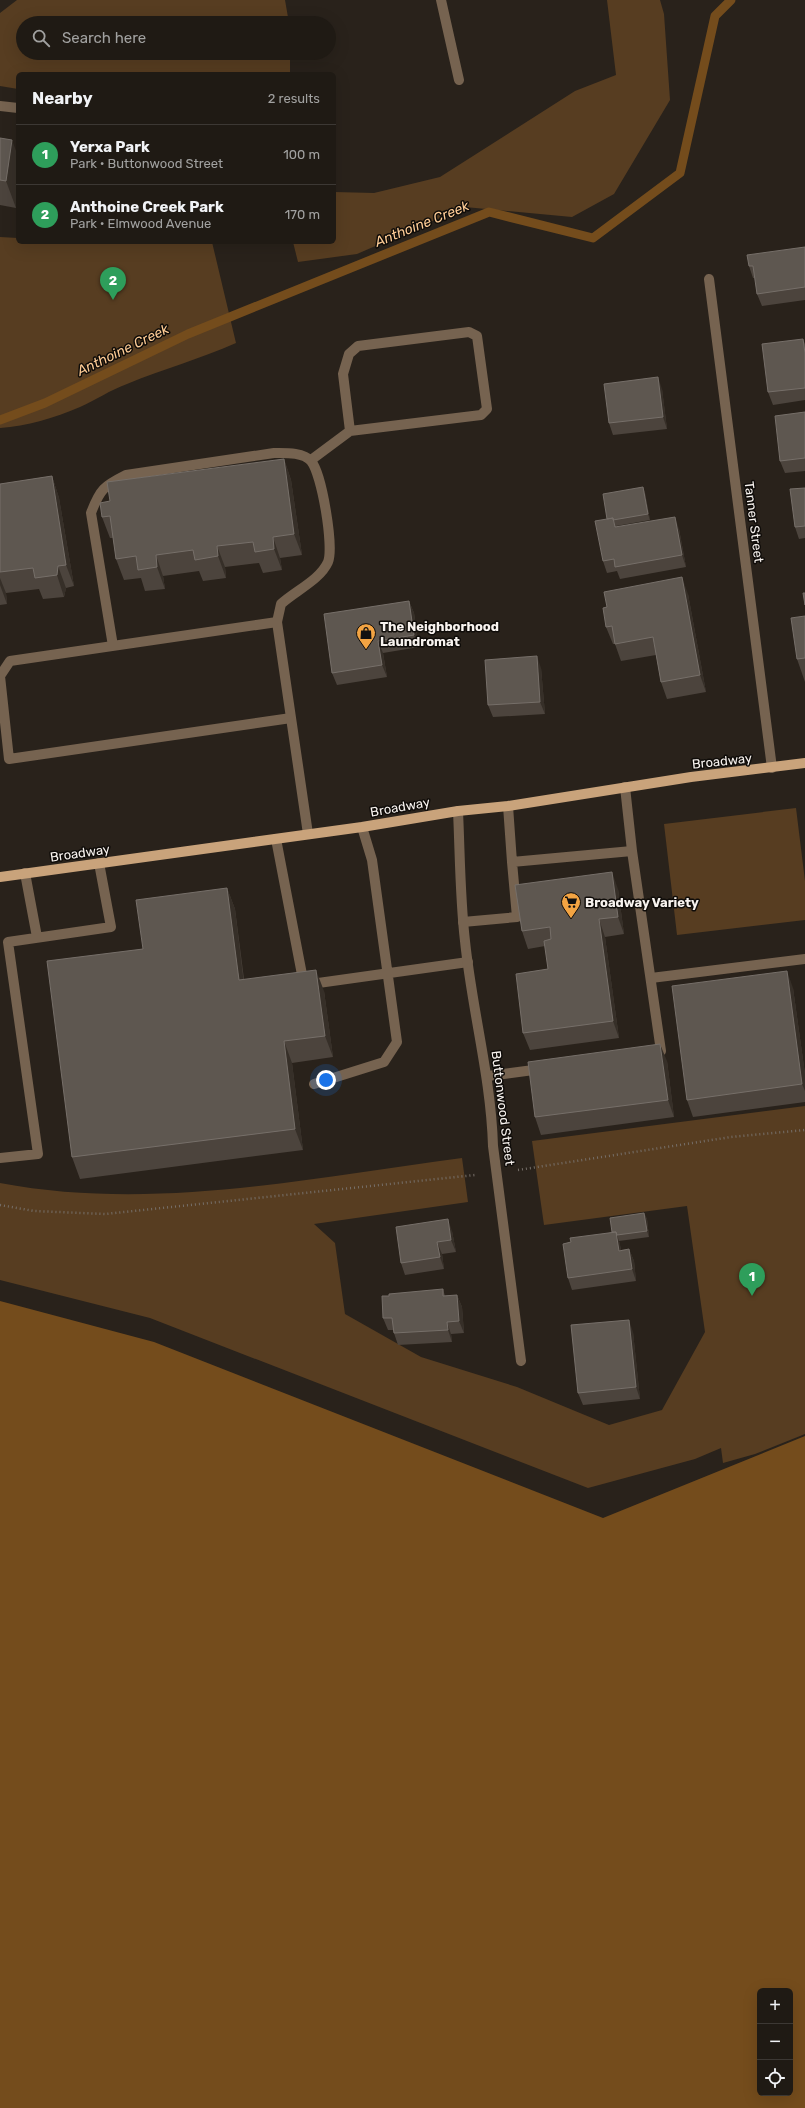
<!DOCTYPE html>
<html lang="en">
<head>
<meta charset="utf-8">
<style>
	body { margin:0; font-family:Rubik,sans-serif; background:#2c2722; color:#f1f3f6 }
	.controls { position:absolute; right:12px; bottom:12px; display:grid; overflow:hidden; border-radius:6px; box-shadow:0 4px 16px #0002 }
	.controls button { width:36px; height:36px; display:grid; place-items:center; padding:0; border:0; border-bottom:1px solid #3c3834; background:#1f1a14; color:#f1f3f6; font:20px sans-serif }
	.you { position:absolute; left:326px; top:1080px; width:14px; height:14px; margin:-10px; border:3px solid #fff; border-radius:50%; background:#1a73e8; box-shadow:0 0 0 6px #1a73e833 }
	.badge { display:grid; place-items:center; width:26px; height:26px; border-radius:50%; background:#7c3aed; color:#fff; font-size:13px; font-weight:700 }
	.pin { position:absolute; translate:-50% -33px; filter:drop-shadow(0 1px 2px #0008) }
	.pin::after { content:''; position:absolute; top:21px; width:14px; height:12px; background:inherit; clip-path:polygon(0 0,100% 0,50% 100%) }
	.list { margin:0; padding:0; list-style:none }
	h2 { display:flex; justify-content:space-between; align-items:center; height:52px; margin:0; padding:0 16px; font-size:17px }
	h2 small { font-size:13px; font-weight:400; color:#a1a1a0 }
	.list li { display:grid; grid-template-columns:26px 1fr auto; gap:12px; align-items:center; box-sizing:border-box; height:60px; padding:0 16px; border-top:1px solid #3c3834 }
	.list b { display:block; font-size:15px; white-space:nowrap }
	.list p { margin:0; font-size:13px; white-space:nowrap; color:#a1a1a0 }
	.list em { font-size:13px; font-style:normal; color:#a1a1a0 }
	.icon { flex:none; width:22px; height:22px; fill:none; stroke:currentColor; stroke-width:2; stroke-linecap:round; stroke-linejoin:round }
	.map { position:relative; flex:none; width:805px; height:2108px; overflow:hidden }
	.search { position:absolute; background:#1f1a14; box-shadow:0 4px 16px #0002; left:16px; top:16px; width:320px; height:44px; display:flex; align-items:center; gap:10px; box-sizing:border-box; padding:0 14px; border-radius:22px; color:#a1a1a0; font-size:15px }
	.panel { position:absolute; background:#1f1a14; box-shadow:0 4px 16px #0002; left:16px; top:72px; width:320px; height:172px; border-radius:6px }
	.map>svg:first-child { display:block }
	.green { fill:#573d21 }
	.water { fill:#744c1c; fill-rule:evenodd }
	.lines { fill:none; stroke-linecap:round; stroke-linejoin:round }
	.stream { stroke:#744c1c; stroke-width:9 }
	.path { stroke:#766f69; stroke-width:2.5; stroke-dasharray:1 3; stroke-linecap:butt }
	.service { stroke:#766350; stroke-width:10 }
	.minor { stroke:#766350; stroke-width:10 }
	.primary { stroke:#c9a37b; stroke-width:10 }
	.wall { fill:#4c443d }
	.shaded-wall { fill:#362f28 }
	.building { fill:#5e5750; stroke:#766f69 }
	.labels { text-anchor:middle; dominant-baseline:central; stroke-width:3; stroke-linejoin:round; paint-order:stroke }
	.street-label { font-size:13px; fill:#f8f3ef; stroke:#0f0c09 }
	.poi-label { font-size:13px; font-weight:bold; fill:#f8f3ef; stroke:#0f0c09; text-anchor:start }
	.water-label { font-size:14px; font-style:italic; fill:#fdcb95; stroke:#0f0c09 }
</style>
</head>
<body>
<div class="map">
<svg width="805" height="2108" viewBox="0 0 805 2108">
	<rect width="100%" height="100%" fill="#29221b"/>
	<path class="green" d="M17,0H285L289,23H23V53H290V74H18V89L0,86V13Z
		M607,0H660L664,14L670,100L614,194L572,217L465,207L357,254L298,262L293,242H334V192L374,193L440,177L575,91L616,75Z
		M0,237L18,238V242H212L236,343C200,359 163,369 127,384C110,390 96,400 80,407C54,418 27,426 0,428Z
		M796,808L805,881V920L677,935L664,824Z
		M805,1106V1434L755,1454L723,1463L721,1448L695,1459L588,1488L150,1318L0,1280V1183C154,1212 309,1178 462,1158L468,1202L314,1224L335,1243L345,1314L421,1357L517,1387L609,1425L662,1410L705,1332L687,1206L544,1225L532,1141Z"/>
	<path class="water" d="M0,1301L154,1342L603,1518L805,1436V2108H0ZM760,1991H790V2093H760Z"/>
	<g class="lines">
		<path class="stream" d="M0,420L45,403L188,334L489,212L593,238L680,173L715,16L731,0"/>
		<path class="path" d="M518,1170L731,1137L805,1130
			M0,1205L34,1211L105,1214L475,1175"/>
		<path class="service" d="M311,460L350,431L481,415L487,409L477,336L469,332L358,346L349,354L343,374L350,431
			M113,646L91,513C100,489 104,486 126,475L274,453C285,453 303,452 311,461C322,474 334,547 328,562C320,580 295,591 281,604L277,622
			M291,718L9,759L0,676L10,661L277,622C288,693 298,764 308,834
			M508,806L512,862L632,851L625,787
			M276,839L304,985L468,962
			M632,851L661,1051L656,1052
			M25,873L37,937
			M463,922L517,917L512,862
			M651,978L805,959
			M488,1076L541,1069
			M314,1084L384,1062L397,1042L372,860L362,827
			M0,1158L38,1154L8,942L111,927L99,863"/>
		<path class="minor" d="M441,0L459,80
			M0,106L18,108
			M709,279L772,768
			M458,811C460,854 460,898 465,941C472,1010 491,1077 493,1146L521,1361"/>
		<path class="primary" d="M0,877L362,827L458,811L508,806L691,777L805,763"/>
	</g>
	<path class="wall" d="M0,138L18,156V195L16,208L0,205Z
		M805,247V300L762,306L757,294L755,278H753L749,266Z
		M803,339L805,344V400L773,405L768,392Z
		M662,389L667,429L613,435L609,423Z
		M805,412V471L785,473L780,461Z
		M284,459L291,480L302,555L280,558L282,570L263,573L259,563L225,567L226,578L203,581L199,571L163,576L165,589L145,591L141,578L124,580L116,559L113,538H110L102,517L110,501Z
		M52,476L59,498L74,586L66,588L64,597L43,599L39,589L6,593L7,604L0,605V484Z
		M643,487L645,493L650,520L616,526V527L679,529L686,567L620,579L617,571L607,573L603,561L607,519Z
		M805,488V538L799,539L795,527Z
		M688,594L706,692L667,699L661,682L656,655L621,661L615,644H613L606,627Z
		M409,601L414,613L419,647L383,653L387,677L337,685L332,673Z
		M805,616V682L797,659Z
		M541,668L545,714L493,717L488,705Z
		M227,888L235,909L244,979L324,991L333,1057L292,1063L303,1150L80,1179L72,1157L143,949Z
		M618,889L624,934L605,937L619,1038L530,1050L523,1033L548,969L545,946L528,949L522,931Z
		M793,988L805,1074V1102L693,1117L687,1100Z
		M667,1061L674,1117L541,1135L535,1117Z
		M644,1213L647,1219L649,1237L619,1241L621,1250L629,1249L634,1261L636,1281L572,1290L568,1278L571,1242L612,1232Z
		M452,1231L456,1252L442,1254L444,1269L405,1275L401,1263Z
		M443,1289L445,1296L457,1295L462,1307L464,1333L451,1334L452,1342L398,1345L393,1330H388L383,1318Z
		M633,1332L640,1399L583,1405L578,1393Z"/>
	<path class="shaded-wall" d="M12,140L18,156V195L16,208L6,181Z
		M658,377L662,389L667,429L663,417Z
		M284,459L291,480L302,555L294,534Z
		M52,476L59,498L74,586L66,565Z
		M643,487L645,493L650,520L648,514Z
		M675,517L679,529L686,567L682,555Z
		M273,537L280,558L282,570L274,549Z
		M217,546L225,567L226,578L218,556Z
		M156,555L163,576L165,589L157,567Z
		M58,566L66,588L64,597L57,575Z
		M682,577L688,594L706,692L700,675Z
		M0,578L6,593L7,604L0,585Z
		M409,601L414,613L419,647L414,635Z
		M378,641L383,653L387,677L382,665Z
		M537,656L541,668L545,714L540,702Z
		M612,872L618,889L624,934L618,917Z
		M227,888L235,909L246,1001L239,980Z
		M599,919L605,937L619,1038L613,1021Z
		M316,970L324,991L333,1057L325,1036Z
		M787,971L793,988L805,1074V1091L802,1084Z
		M284,1041L292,1063L303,1150L295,1129Z
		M660,1044L667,1061L674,1117L668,1100Z
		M644,1213L647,1219L649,1237L647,1231Z
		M448,1219L452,1231L456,1252L451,1240Z
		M616,1232L620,1244L623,1263L619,1251Z
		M437,1242L442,1254L444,1269L440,1257Z
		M629,1249L634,1261L636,1281L632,1269Z
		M457,1295L462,1307L464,1333L459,1321Z
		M629,1320L633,1332L640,1399L636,1387Z
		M447,1322L451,1334L452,1342L448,1330Z"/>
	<path class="building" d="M0,138L12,140L6,181L0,180Z
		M805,247V287L757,294L753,266H749L747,255Z
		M803,339L805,353V388L768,392L762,344Z
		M658,377L663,417L609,423L604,384Z
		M805,412V458L780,461L775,416Z
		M284,459L294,534L273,537L274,549L255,552L253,542L217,546L218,556L195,560L193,550L156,555L157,567L138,570L136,556L116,559L110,516L102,517L100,503L110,501L107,482Z
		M52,476L66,565L58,566L57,575L35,578L33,568L0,572V484Z
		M643,487L648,514L613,520V518L607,519L603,494Z
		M805,488V526L795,527L790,489Z
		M675,517L682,555L615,567L614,559L603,561L595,521L613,518L615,527Z
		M682,577L700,675L661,682L653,637L615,644L612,626L606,627L603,608L607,607L604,592Z
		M803,593H805V605Z
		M409,601L414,635L378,641L382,665L332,673L324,614Z
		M805,616V658L797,659L791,618Z
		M537,656L540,702L488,705L485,660Z
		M612,872L618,917L599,919L613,1021L523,1033L516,974L548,969L544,941L551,939L550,927L522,931L515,885Z
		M227,888L239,980L316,970L325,1036L284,1041L295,1129L72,1157L47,961L143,949L136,900Z
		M787,971L802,1084L687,1100L672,986Z
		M660,1044L668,1100L535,1117L528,1062Z
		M644,1213L647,1231L617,1235L616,1232H612L610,1218Z
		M448,1219L451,1240L437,1242L440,1257L401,1263L396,1227Z
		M616,1232L619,1251L629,1249L632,1269L568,1278L563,1244L571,1242L570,1238Z
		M443,1289V1296L457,1295L459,1321L447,1322L448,1330L394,1333L392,1318H383L382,1296H389V1294Z
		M629,1320L636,1387L578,1393L571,1325Z"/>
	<defs>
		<g id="shop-pin" transform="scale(1)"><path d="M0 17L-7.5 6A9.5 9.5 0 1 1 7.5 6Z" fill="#f3a443" stroke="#0f0c09"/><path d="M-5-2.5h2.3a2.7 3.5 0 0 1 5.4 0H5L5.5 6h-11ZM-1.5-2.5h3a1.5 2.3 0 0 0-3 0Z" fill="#111"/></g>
		<g id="supermarket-pin" transform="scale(1)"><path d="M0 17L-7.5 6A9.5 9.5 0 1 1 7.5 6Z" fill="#f3a443" stroke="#0f0c09"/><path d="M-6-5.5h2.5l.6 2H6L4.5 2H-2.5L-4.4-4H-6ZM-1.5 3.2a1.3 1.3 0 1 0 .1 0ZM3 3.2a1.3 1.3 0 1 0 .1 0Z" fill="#111"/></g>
	</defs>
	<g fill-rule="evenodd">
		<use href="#shop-pin" x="366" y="633"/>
		<use href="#supermarket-pin" x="571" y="902"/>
	</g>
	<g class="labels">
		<g class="street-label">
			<text transform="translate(754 522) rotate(83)">Tanner Street</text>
			<text transform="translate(722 761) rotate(-6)">Broadway</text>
			<text transform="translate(400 807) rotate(-10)">Broadway</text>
			<text transform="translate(80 853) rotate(-8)">Broadway</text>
			<text transform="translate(503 1108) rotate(83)">Buttonwood Street</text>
		</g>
		<g class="poi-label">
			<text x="380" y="626">The Neighborhood<tspan x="380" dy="15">Laundromat</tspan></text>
			<text x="585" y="902">Broadway Variety</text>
		</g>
		<g class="water-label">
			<text transform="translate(422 224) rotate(-22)">Anthoine Creek</text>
			<text transform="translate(123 350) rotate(-26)">Anthoine Creek</text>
		</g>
	</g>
</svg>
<div class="controls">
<button>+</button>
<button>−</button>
<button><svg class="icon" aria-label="locate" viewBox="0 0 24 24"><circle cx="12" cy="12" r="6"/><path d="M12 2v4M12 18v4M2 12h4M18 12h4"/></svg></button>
</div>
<div class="you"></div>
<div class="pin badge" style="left:752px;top:1296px;background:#2e9e5b">1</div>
<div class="pin badge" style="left:113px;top:300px;background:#2e9e5b">2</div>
<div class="search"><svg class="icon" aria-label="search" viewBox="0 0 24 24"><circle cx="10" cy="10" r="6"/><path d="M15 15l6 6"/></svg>Search here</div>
<section class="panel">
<h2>Nearby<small>2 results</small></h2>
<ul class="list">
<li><span class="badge" style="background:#2e9e5b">1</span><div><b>Yerxa Park</b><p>Park · Buttonwood Street</p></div><em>100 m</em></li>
<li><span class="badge" style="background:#2e9e5b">2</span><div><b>Anthoine Creek Park</b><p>Park · Elmwood Avenue</p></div><em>170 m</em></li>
</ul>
</section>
</div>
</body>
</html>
